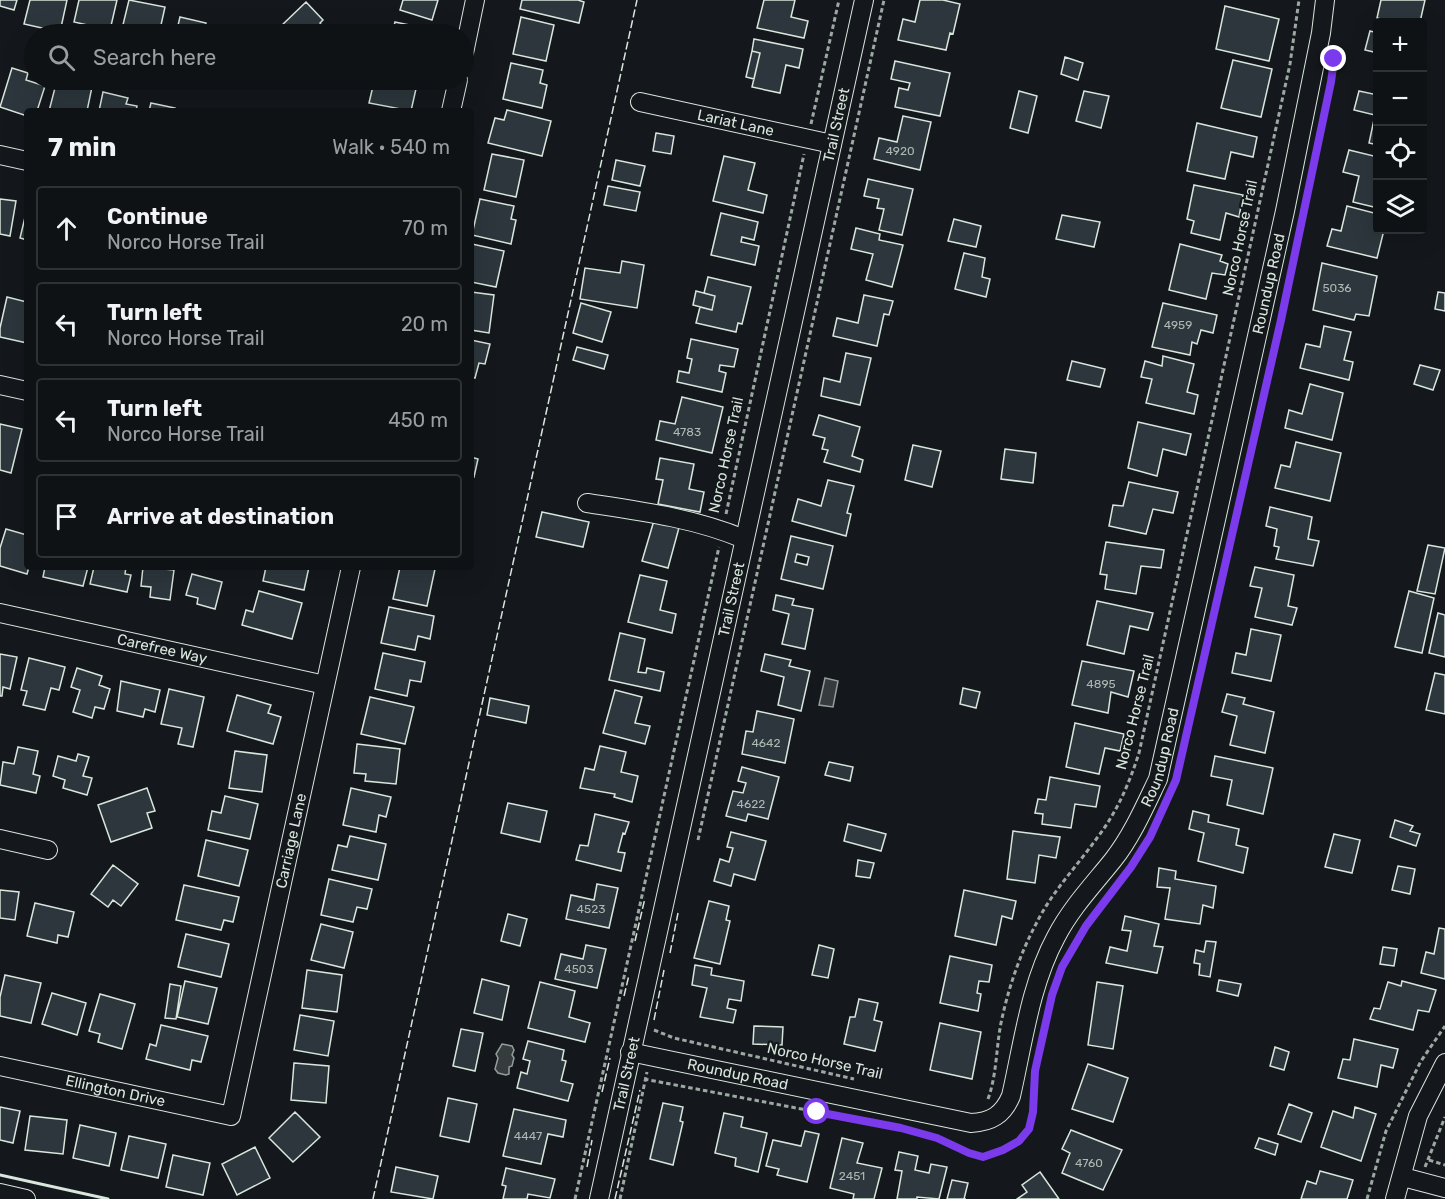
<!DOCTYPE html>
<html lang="en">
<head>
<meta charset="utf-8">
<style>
	body { margin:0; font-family:Rubik,sans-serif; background:#1d2022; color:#f1f3f6 }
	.controls { position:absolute; right:18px; top:18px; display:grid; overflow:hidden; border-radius:6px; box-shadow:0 6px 24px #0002 }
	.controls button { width:54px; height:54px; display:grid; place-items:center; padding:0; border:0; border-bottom:2px solid #2f3234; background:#0f1215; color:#f1f3f6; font:30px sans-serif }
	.stop { position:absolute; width:18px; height:18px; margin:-14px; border:4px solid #7c3aed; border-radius:50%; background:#fff }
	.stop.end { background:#7c3aed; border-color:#fff; box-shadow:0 2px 6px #0008 }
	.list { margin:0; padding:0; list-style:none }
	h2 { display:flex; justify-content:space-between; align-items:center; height:78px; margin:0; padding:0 24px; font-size:26px }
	h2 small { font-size:20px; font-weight:400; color:#9b9ea0 }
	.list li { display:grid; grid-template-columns:39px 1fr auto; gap:18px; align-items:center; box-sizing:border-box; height:84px; margin:0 12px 12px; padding:0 12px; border:2px solid #2f3234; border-radius:6px }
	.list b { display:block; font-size:22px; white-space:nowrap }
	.list p { margin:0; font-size:20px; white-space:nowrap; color:#9b9ea0 }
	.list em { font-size:20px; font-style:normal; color:#9b9ea0 }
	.icon { flex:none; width:33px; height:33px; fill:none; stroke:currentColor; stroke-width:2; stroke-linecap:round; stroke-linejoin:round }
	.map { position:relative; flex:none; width:1445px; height:1199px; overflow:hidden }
	.search { position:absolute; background:#0f1215; box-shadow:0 6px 24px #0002; left:24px; top:24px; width:450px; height:66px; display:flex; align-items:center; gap:15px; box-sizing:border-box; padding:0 21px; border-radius:33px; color:#9b9ea0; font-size:22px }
	.panel { position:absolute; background:#0f1215; box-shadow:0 6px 24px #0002; left:24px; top:108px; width:450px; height:462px; border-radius:6px }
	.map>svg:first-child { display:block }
	.water { fill:#363b3e; stroke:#939e99; stroke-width:1.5 }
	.building { fill:#2c363c; stroke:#d8e6dc; stroke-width:1.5; fill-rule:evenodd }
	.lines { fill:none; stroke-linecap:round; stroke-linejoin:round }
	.minor-casing { stroke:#d8e6dc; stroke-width:20 }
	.path { stroke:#9da8a2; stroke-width:3; stroke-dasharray:4.5 3; stroke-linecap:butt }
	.minor { stroke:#14181c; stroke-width:18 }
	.fence { stroke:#d8e6dc; stroke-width:1.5; stroke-dasharray:8 3; stroke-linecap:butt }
	.wall { stroke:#d8e6dc; stroke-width:3 }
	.route { stroke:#7c3aed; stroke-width:8 }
	.labels { text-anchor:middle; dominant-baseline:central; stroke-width:4.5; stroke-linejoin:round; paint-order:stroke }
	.number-label { font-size:12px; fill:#adbab4 }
	.street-label { font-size:15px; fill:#d8e6dc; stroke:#14181c }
</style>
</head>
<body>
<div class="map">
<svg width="1445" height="1199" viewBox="0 0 1445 1199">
	<rect width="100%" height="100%" fill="#14181c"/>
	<path class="water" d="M825,678L838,681L833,707L819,705Z
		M502,1044L512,1046L514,1050L512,1055L514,1058L512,1066L509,1067V1074L506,1075L498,1073L495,1069L498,1058L496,1054Z"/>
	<path class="building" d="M0,0H17L14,10L0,6Z
		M30,0H67L60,32L24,24Z
		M79,0H117L110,30L74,22Z
		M129,0L165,7L159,34L121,33Z
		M403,0H438L432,20L400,10Z
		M522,0H578L584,2L579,23L520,9Z
		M764,0H795L791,17L808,21L804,38L757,28Z
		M920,0H943L960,4L953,34L950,33L946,50L898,40L903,19L915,22Z
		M1381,0H1425L1420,22H1394L1377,18Z
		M306,2L323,20L320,23L330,34H286L279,28Z
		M1225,6L1279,19L1269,61L1216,49Z
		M180,17L206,23L203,33L210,34H176Z
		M521,17L554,25L546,61L513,54Z
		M395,22L429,29L427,34H392Z
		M1370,31L1378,33V53L1365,50Z
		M754,39L803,49L799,68L786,65L780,93L752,87L760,53L752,51Z
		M752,51L760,53L754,79L746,77Z
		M1065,57L1083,63L1078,80L1061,74Z
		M1233,60L1272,69L1261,117L1221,108Z
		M895,61L950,73L940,116L895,107L899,88L908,90L910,83L891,79Z
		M511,63L543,70L540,83L547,85L542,108L503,99Z
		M12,68L28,73L26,80L45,86L37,111H27V116L0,107Z
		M57,80L92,87L87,111H49Z
		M384,80H418L411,111L369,103L373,86L382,88Z
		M1019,91L1037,96L1028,133L1010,128Z
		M1084,91L1109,96L1101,128L1076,121Z
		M1359,91L1378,95V145L1369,143L1375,115L1354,110Z
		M103,92L128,98L126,104L137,106L136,111H99Z
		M151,103L175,108L174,111H149Z
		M507,110L551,121L542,156L488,143L495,118L504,120Z
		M903,116L931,122L920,170L874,159L879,138L897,142Z
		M1197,123L1257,137L1253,157L1231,152L1225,179L1187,171Z
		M656,133L674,136L671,154L653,151Z
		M1349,150L1378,157V208L1353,202L1359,176L1343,172Z
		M492,154L524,160L516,197L484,190Z
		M724,156L755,163L748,190L767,195L763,213L713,201Z
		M616,160L645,166L640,186L612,180Z
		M868,179L913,189L902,235L879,230L884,209L877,208L879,199L864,196Z
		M1194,185L1243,195L1239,217L1226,213L1220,240L1191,233L1194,221L1187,219Z
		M608,186L640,192L636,211L604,205Z
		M0,199L16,201L10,236L0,234Z
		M480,199L514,206L511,219L516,220L511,244L472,235Z
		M1347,206L1378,214V230H1384L1377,258L1327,246L1332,229L1341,231Z
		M27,209V240L20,238Z
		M721,213L758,222L754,240L742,237L741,242L759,246L755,265L711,255Z
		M1062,215L1100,222L1094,247L1056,239Z
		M954,219L981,226L976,247L948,241Z
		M856,228L880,234L879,240L903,245L892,287L866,280L873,254L851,249Z
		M472,244L504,251L496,287L471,282Z
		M1180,244L1222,255L1220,261L1228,264L1225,275L1212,273L1206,299L1169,290Z
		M964,253L985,258L982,277L990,279L986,297L955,289Z
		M622,261L644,265L637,308L580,299L585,268L620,273Z
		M1322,263L1377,276L1369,316L1356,314L1354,320L1313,310Z
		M708,277L751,287L742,324L738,323L736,332L696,323L700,307L712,310L715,296L704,293Z
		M696,291L715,296L712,310L693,305Z
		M471,292L494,295L489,333L471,330Z
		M1438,292L1445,293V311L1435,309Z
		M864,295L893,301L889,315L884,314L877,346L833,336L837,318L858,323Z
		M7,297L27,302V343L0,337V328Z
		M581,303L611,312L602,342L573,333Z
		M1163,303L1217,315L1213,333L1201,330L1197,344L1192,342L1190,355L1152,347Z
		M1324,326L1351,332L1344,360L1353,362L1349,380L1300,368L1306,344L1320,347Z
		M691,339L738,349L734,367L720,365L719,371L726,373L722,392L677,382L679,371L689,373L692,359L687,358Z
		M471,340L490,344L485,364L479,363L475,378L471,377Z
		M577,347L608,355L604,369L573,360Z
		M846,353L871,358L860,405L821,396L824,378L840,382Z
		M1163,356L1194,364L1187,392L1198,395L1194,414L1146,403L1152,379L1141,377L1145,361L1162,366Z
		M1072,361L1105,369L1100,387L1067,380Z
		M1420,365L1440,370L1433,390L1414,384Z
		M1310,384L1343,393L1332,440L1285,428L1289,410L1302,414Z
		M682,397L723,407L712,453L656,440L660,421L675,424Z
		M819,415L860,427L852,456L863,460L860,472L824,462L828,450L822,449L825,438L813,435Z
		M1138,422L1191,434L1186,455L1163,449L1157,476L1128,468Z
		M0,424L22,429L11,473L0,470Z
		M1296,442L1341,453L1330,501L1275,488L1281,465L1290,467Z
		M913,445L941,451L932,487L905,480Z
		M1005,449L1036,453L1033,483L1001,479Z
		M471,457L478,459L474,477L471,476Z
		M660,458L694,464L689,489L704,492L700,512L658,504L663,480L656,479Z
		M828,480L854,486L847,513L851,514L846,536L792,521L798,499L821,506Z
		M1129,482L1178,492L1173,513L1153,509L1146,534L1109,526L1113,505L1123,506Z
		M1270,507L1312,517L1308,539L1319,541L1313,566L1276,559L1279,547L1274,546L1277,529L1266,526Z
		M542,512L589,522L583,547L536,537Z
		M655,517L680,524L668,568L642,561Z
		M6,529L27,535V567H29L27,574L0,566V548Z
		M791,536L833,546L823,589L781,579ZM797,554L809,557L807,565L795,562Z
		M1106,542L1164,550L1161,568L1141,566L1136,594L1105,589L1107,575L1100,574Z
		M1428,545L1445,548L1435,594L1417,591Z
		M45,567H88L83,586L43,577Z
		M94,567H126L125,574L131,575L127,592L90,584Z
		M143,567L174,570L170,600L150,597L151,587L141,586Z
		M266,567H309L304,590L263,581Z
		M400,567H424L435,569L427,606L393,599Z
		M1255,567L1294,575L1288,606L1297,608L1292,625L1255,617L1262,588L1250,586Z
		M192,574L222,582L215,609L197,604L198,598L186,595Z
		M640,575L667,581L660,610L676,614L672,633L628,622Z
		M259,591L302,603L292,639L242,625L246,610L253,612Z
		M1409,591L1434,598L1422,653L1395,647Z
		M776,595L794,599L792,605L813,609L805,649L782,644L789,614L773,610Z
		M1097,601L1153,613L1148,630L1130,626L1124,654L1087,645Z
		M389,607L434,616L430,639L418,636L415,650L381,643Z
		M1438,613L1445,615V657L1429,653Z
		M1251,629L1281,635L1271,681L1232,673L1236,653L1246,655Z
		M620,633L645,639L638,672L646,673L647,668L664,672L660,691L609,680Z
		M383,653L425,662L421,682L410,680L407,696L375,689Z
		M0,654L17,657L10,689L3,687L2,696H0Z
		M765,654L791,660L789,666L810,671L801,711L778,705L784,677L761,671Z
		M29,658L65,667L59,690L51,688L45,710L23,705L27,691L21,690Z
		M1082,661L1134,671L1128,697L1111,692L1108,713L1072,705Z
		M77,668L102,676L99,685L110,689L104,709L95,707L92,718L73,712L80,690L71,687Z
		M1435,673L1445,675V714L1426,710Z
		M121,681L160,690L155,712L145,709L143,717L117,711Z
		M963,688L980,692L976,708L960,704Z
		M169,689L204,697L193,747L178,744L182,728L161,724Z
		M615,690L642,697L635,723L650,726L645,744L603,733Z
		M1227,694L1245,698L1243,704L1274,712L1265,753L1230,745L1237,716L1222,712Z
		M237,695L271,705L268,713L281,717L273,744L227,731Z
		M370,697L414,707L405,744L361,734Z
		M490,698L529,706L526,723L487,715Z
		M757,711L794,719L785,763L742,754L746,731L753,732Z
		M1075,723L1124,734L1120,751L1105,748L1099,774L1066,767Z
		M357,744L400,749L396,784L365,781L366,774L354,773Z
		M600,746L626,752L621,772L638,776L632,802L614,797L615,794L580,788L585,768L594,770Z
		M18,747L38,751L33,774L40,776L36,793L0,785L3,762L14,764Z
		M235,751L267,755L262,792L229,788Z
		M78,754L89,757L83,776L92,778L87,795L63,788L65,780L53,776L58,756L76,761Z
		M1215,756L1273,768L1263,814L1227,805L1232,780L1211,776Z
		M829,762L853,767L850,781L825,775Z
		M742,767L779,777L768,819L748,814L746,821L726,816L733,791L743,793L746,783L738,781Z
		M1050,777L1100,786L1096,807L1075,804L1071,828L1042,824L1043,814L1035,813L1038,799L1046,800Z
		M147,788L155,811L147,813L152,828L111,842L98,805Z
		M351,788L391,797L386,817L379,815L376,832L343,825Z
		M225,796L258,804L250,839L208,830L212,811L221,813Z
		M508,803L547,811L540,842L501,833Z
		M1193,811L1209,815L1208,822L1239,829L1236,845L1248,848L1243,873L1198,861L1204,833L1189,829Z
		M595,814L629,822L625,834L623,833L618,852L625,853L621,871L576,860L580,845L588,846Z
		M1395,820L1413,826L1410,831L1420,834L1416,846L1390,837Z
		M848,824L886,834L881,851L844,841Z
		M1013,831L1060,837L1056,858L1039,855L1035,883L1007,879Z
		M731,832L766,841L755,880L734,874L731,886L714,881L720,859L729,862L733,848L727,847Z
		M1334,834L1360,840L1352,873L1325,867Z
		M350,836L386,844L378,880L332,870L338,845L347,847Z
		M206,840L248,850L239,886L198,876Z
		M858,860L874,863L870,878L856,876Z
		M113,865L138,884L121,906L113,900L108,907L91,894Z
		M1398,866L1415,869L1410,894L1392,890Z
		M1159,868L1176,871L1175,879L1216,886L1213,908L1203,905L1200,924L1165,919L1170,888L1157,887Z
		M329,879L372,889L367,909L357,907L353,922L321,915Z
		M597,884L618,888L609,928L566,919L571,895L594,900Z
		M184,885L239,897L233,922L224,920L221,930L176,920Z
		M0,890L19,892L15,920L0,918Z
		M964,890L1016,901L1012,919L1002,916L996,945L955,936Z
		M709,901L729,906L726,920L730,921L720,964L694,958Z
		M35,903L74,912L68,937L58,935L57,943L27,936Z
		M508,914L527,919L520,946L501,941Z
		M1125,916L1159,924L1154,946L1163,947L1157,973L1106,963L1110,947L1127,951L1131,931L1122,930Z
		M321,924L353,932L344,968L311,960Z
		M1439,928L1445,929V979L1421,973L1426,952L1434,954Z
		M186,934L229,944L221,977L178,967Z
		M1206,941L1216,942L1210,977L1199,975L1200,964L1194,963L1196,950L1204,952Z
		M586,945L606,949L597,988L555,979L561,954L583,959Z
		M819,945L834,949L828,978L812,975Z
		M1383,947L1397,949L1394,966L1380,964Z
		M950,956L992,965L989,982L979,981L977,993L981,994L978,1011L940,1003Z
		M695,965L712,968L711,975L744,981L741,1001L729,999L727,1008L736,1010L733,1023L700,1017L707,988L692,985Z
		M307,970L342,975L337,1012L302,1008Z
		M5,975L41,983L31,1023L0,1016V997Z
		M482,979L509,986L502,1020L474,1013Z
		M1219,980L1241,984L1238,996L1217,991Z
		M185,981L217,988L208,1024L177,1017Z
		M1402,981L1436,990L1429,1012L1418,1010L1413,1030L1370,1019L1374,1008L1380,1009L1388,982L1401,986Z
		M540,982L575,991L569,1017L590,1023L585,1042L528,1028Z
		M1097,982L1123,986L1113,1049L1088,1045Z
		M170,984L181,986L176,1019L165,1018Z
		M52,993L86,1003L77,1035L42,1024Z
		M100,994L135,1004L122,1049L98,1042L100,1034L89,1031Z
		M859,999L878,1003L874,1020L882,1022L875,1051L844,1044L850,1017H855Z
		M300,1015L334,1021L328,1056L294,1050Z
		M940,1023L981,1032L972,1079L930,1070Z
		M161,1025L208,1036L201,1062L192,1060L190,1070L146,1059L150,1044L156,1046Z
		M754,1026L783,1027L782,1045L753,1044Z
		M461,1029L483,1033L475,1071L453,1066Z
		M1354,1039L1398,1049L1393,1068L1381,1065L1377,1087L1338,1078L1343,1059L1350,1060Z
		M528,1041L564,1050L562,1060L566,1061L561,1081L573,1084L568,1101L517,1088L521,1072L527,1074L530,1061L523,1059Z
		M1275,1047L1289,1052L1284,1070L1270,1066Z
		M294,1063L329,1066L326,1103L291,1100Z
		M1088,1064L1128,1078L1113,1122L1072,1109Z
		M448,1098L477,1104L469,1142L440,1136Z
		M663,1103L683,1107L680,1121L683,1122L673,1165L650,1159Z
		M1289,1104L1312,1113L1301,1142L1278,1134Z
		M0,1107L20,1111L13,1143L0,1140Z
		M1355,1107L1376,1114L1361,1161L1321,1147L1333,1111L1353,1118Z
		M514,1109L566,1120L563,1137L548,1134L541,1164L503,1156Z
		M295,1112L320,1137L293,1162L269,1138Z
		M724,1113L743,1117L741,1127L767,1133L758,1172L735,1166L736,1158L715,1153Z
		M30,1116L67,1120L63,1154L25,1150Z
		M80,1125L116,1133L109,1166L73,1158Z
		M1071,1130L1122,1150L1103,1190L1062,1173L1070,1153L1062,1149Z
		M805,1131L819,1134L807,1182L777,1175L779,1169L766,1166L773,1140L801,1146Z
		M129,1136L166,1144L158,1178L121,1170Z
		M842,1138L863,1143L857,1163L882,1168L874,1199H853L854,1194L830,1188Z
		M1259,1138L1278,1144L1275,1155L1255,1148Z
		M255,1147L270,1178L237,1195L222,1164Z
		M899,1152L918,1156L915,1170L929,1173L931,1164L947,1167L939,1199L917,1197V1199H897L902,1171L895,1170Z
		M173,1155L210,1163L203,1195L166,1187Z
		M396,1167L438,1176L433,1199L391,1192Z
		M506,1168L555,1179L550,1198L528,1194L527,1199H503L506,1186L502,1185Z
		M1320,1171L1353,1180L1347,1199H1301L1307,1181L1316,1184Z
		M1040,1172L1059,1199H1017L1027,1192L1022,1185Z
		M952,1180L968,1183L964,1199H966H947Z"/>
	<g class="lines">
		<g class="minor-casing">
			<g id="minor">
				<path d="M464,53L475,0"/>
				<path id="s1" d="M640,102L832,144"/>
				<path d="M451,111L458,80"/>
				<path d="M0,155L27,161"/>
				<path d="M0,385L27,391"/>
				<path d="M587,503C640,511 694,518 744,539"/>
				<path id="s2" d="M0,613L325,685"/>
				<path d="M0,839L48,850"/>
				<path id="s3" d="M630,1052L971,1123C991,1122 1003,1115 1011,1096C1023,1044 1030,985 1056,937C1071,908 1093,885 1113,860C1132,836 1145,806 1158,779L1285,211L1321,33L1325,0"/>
				<path id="s4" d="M0,1066L231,1116L351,567"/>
				<path d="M1403,1177L1445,1188"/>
				<path d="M0,1193L26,1199"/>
				<path id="s5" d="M599,1199L864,0"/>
				<path d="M1395,1199L1418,1116L1445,1063"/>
			</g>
		</g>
		<path class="path" d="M811,124L839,0
			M1312,175L1333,67
			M726,514L804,154
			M1189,726L1292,267
			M698,840L884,0
			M1063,965L1086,926L1111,893
			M654,1030L674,1038L854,1079
			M1038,1060L1049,1011
			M644,1079L901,1128C913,1131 925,1134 937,1138C951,1143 968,1158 984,1157C1000,1155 1023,1143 1029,1128C1036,1112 1034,1090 1035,1072
			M988,1099C997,1074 996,1048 1001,1023C1008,989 1020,954 1036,924C1051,893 1077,866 1097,838C1117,812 1129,784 1139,753L1290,64L1299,0
			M1429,1160L1445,1165
			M1425,1167L1445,1117
			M575,1199L719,547
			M620,1199L647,1072
			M1367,1199L1386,1131L1421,1061L1445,1026"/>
		<use href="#minor" class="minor"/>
		<path class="fence" d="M635,941L645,898
			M670,953L678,913
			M624,996L629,975
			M654,1020L664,970
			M602,1092L610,1058
			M587,1167L592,1140
			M373,1199L637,0
			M615,1199L640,1090"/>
		<path class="wall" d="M0,1175L108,1199"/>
	</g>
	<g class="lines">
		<path class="route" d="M817,1112L901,1128L937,1138L969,1153L983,1157L1003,1150L1019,1141L1029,1129L1033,1112L1035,1071L1052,995L1062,967L1086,926L1131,867L1150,837L1176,780L1281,320L1331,82L1334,59"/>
	</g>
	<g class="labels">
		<g class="number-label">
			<text x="900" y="151">4920</text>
			<text x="1337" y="288">5036</text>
			<text x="1178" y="325">4959</text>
			<text x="687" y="432">4783</text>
			<text x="1101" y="684">4895</text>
			<text x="766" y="743">4642</text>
			<text x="751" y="804">4622</text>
			<text x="591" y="909">4523</text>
			<text x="579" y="969">4503</text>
			<text x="528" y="1136">4447</text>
			<text x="1089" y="1163">4760</text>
			<text x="852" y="1176">2451</text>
		</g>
		<g class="street-label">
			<text stroke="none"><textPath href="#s1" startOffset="98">Lariat Lane</textPath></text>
			<text stroke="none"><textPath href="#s5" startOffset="1100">Trail Street</textPath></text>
			<text transform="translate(1240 238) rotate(-78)">Norco Horse Trail</text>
			<text stroke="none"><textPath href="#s3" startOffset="1262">Roundup Road</textPath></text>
			<text transform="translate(726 455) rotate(-78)">Norco Horse Trail</text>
			<text stroke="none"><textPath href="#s5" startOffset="614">Trail Street</textPath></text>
			<text stroke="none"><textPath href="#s2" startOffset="166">Carefree Way</textPath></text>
			<text transform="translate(1135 712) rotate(-76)">Norco Horse Trail</text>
			<text stroke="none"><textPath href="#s3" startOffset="776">Roundup Road</textPath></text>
			<text stroke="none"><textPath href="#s4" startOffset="518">Carriage Lane</textPath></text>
			<text transform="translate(825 1061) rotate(13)">Norco Horse Trail</text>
			<text stroke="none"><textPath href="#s5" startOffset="128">Trail Street</textPath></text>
			<text stroke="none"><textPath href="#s3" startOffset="110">Roundup Road</textPath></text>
			<text stroke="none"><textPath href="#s4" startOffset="118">Ellington Drive</textPath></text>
		</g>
	</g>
</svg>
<div class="controls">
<button>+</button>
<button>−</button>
<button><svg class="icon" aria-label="locate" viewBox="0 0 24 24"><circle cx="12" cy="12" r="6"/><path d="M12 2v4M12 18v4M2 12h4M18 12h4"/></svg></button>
<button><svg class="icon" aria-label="layers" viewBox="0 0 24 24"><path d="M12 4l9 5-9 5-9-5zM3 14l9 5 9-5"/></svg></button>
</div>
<div class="stop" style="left:817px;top:1112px"></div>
<div class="stop end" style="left:1334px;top:59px"></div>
<div class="search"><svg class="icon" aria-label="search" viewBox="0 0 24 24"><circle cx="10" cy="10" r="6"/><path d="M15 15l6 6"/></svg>Search here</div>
<section class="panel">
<h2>7 min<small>Walk · 540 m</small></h2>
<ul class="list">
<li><svg class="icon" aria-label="ahead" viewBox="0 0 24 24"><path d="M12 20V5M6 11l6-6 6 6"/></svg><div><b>Continue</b><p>Norco Horse Trail</p></div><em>70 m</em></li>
<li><svg class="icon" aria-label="left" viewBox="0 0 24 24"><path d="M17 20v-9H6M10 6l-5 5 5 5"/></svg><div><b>Turn left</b><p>Norco Horse Trail</p></div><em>20 m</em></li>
<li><svg class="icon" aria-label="left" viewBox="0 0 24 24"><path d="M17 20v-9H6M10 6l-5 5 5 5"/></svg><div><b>Turn left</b><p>Norco Horse Trail</p></div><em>450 m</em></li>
<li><svg class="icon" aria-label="arrive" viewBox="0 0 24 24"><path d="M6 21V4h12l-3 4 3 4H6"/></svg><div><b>Arrive at destination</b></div></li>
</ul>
</section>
</div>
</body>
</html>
